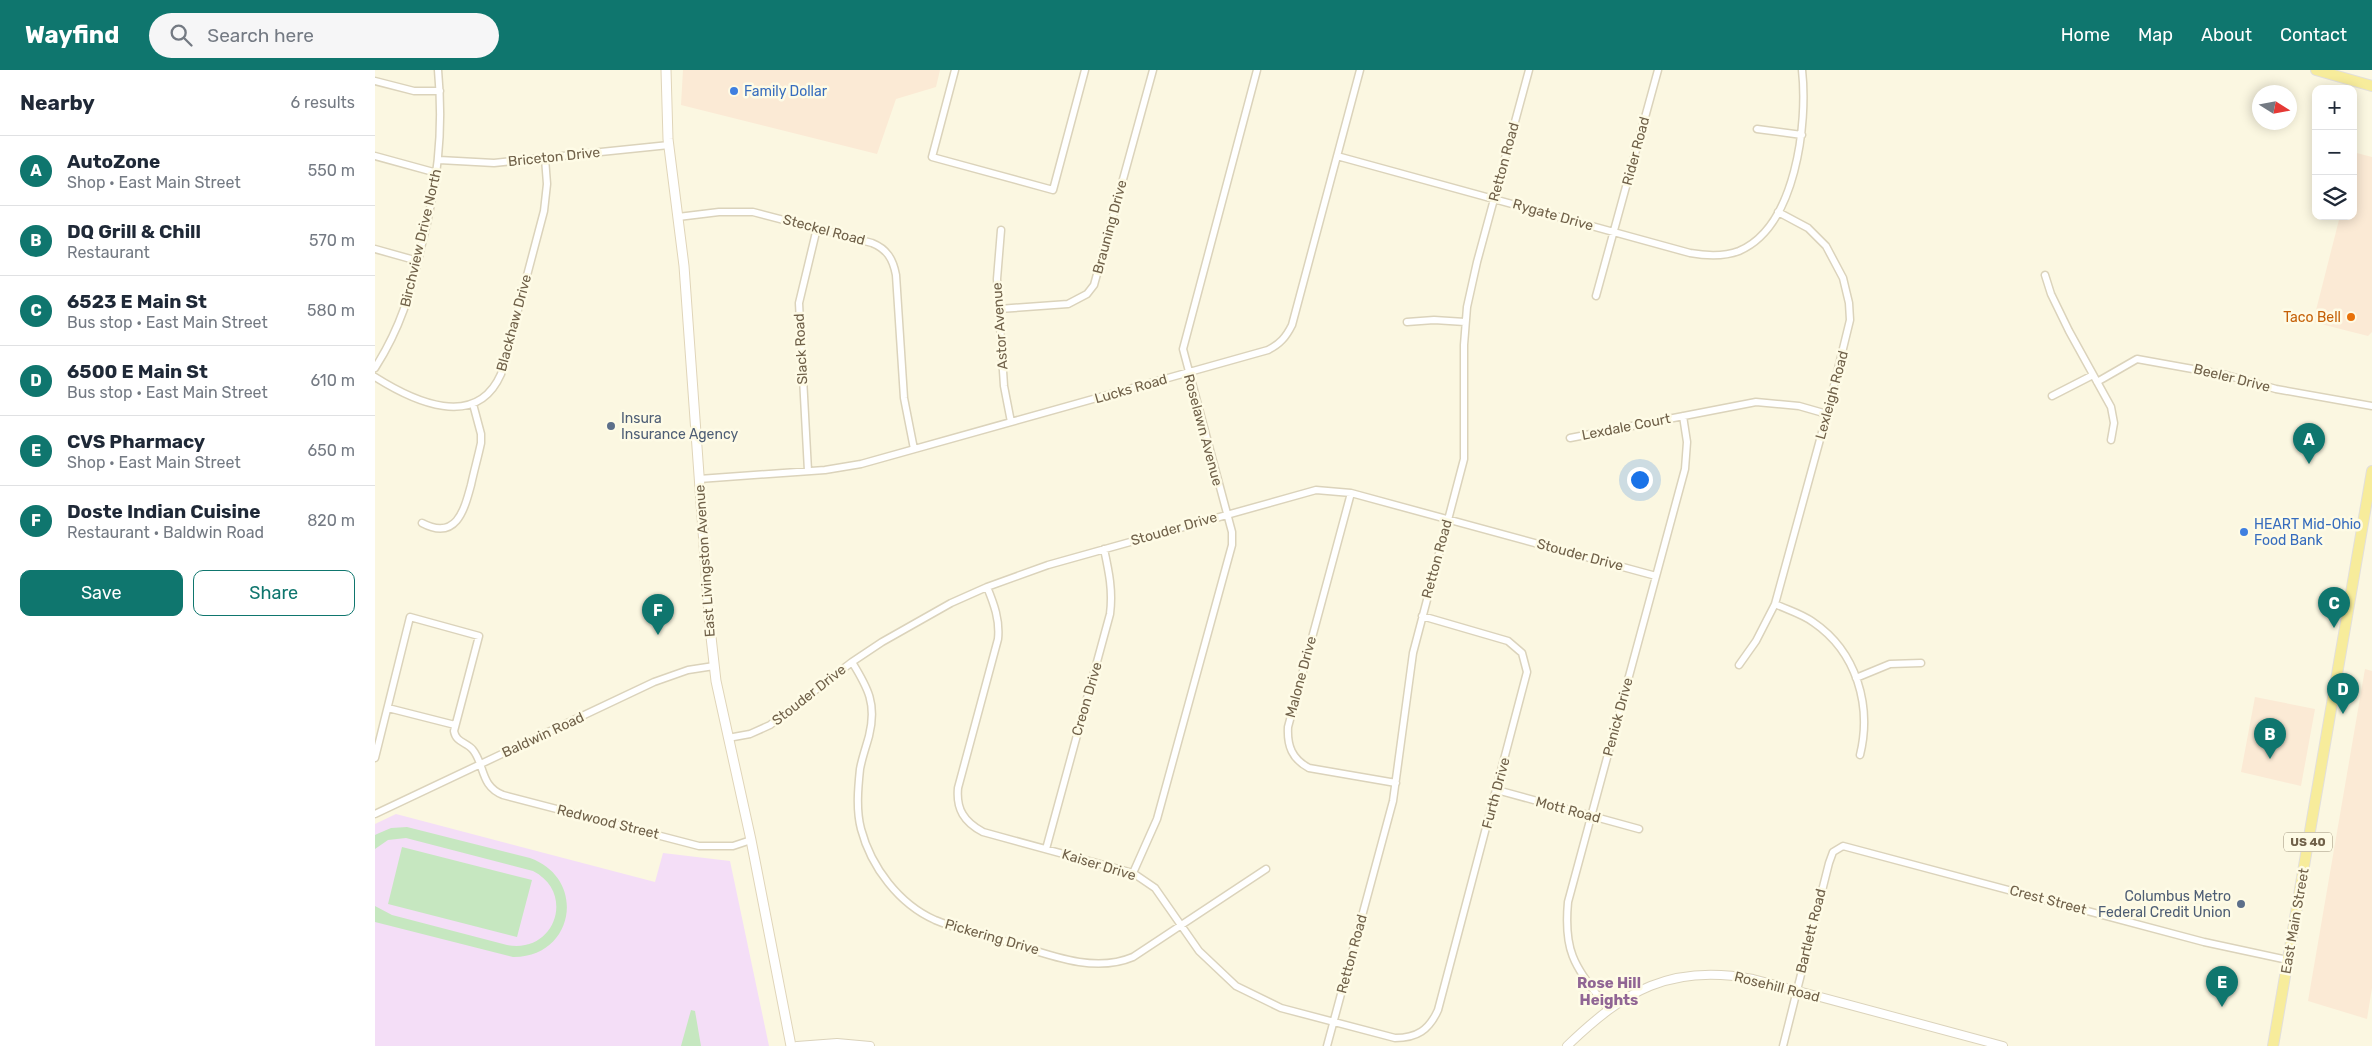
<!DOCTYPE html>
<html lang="en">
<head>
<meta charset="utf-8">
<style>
	body { margin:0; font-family:Rubik,sans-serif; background:#f6f6f7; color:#1f2937 }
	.controls { position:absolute; right:15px; top:15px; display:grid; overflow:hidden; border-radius:10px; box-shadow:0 2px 12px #0003 }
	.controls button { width:45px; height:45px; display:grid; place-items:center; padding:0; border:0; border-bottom:1px solid #e0e1e3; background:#fff; color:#1f2937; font:25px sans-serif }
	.compass { position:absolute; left:1877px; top:15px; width:45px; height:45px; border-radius:50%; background:#fff; box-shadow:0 2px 12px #0003; rotate:101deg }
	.you { position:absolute; left:1264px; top:409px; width:18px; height:18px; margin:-12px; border:4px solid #fff; border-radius:50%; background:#1a73e8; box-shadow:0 0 0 8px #1a73e833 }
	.badge { display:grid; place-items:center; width:32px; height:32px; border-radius:50%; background:#0f766e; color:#fff; font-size:16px; font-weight:700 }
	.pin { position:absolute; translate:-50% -41px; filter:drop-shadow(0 1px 2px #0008) }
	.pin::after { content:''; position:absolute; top:26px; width:18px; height:15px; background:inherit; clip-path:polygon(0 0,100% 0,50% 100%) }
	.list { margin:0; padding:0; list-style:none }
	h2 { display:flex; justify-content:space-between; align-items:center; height:65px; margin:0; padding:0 20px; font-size:21px }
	h2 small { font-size:16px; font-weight:400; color:#747a83 }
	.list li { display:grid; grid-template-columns:32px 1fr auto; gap:15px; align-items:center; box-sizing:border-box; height:70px; padding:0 20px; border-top:1px solid #e0e1e3 }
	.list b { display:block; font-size:19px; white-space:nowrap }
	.list p { margin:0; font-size:16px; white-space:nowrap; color:#747a83 }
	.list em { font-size:16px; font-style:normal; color:#747a83 }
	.actions { display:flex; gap:10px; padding:15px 20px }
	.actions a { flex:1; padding:11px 0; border:1px solid #0f766e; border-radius:10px; text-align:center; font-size:18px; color:#0f766e }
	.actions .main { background:#0f766e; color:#fff }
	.icon { flex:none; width:28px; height:28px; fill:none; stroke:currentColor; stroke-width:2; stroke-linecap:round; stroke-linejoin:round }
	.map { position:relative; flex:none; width:1997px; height:976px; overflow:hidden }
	header { display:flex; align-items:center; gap:30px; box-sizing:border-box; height:70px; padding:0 25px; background:#0f766e; color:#fff }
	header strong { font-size:24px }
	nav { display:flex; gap:28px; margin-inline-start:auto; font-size:18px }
	.search { width:350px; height:45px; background:#f6f6f7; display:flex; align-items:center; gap:12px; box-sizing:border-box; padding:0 18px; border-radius:28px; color:#747a83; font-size:19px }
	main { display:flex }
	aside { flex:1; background:#fff }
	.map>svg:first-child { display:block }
	.commercial { fill:#fbead5 }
	.education { fill:#f4def7 }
	.green { fill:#c6e7c0 }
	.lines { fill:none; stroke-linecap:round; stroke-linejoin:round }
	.minor-casing { stroke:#dbd3bb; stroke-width:9 }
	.tertiary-casing { stroke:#dbd3bb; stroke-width:10 }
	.secondary-casing { stroke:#e0d5b9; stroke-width:11 }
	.primary-casing { stroke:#e2dfdb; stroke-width:12 }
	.minor { stroke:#fff; stroke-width:6 }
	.tertiary { stroke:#fff; stroke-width:8 }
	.secondary { stroke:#fff; stroke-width:9 }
	.primary { stroke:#f7ec9b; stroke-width:10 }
	.shop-dot { fill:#3f7fe0; stroke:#fefbe6; stroke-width:2 }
	.food-dot { fill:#e8710a; stroke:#fefbe6; stroke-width:2 }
	.service-dot { fill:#5c6f8a; stroke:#fefbe6; stroke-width:2 }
	.labels { text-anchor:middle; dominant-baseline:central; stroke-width:5; stroke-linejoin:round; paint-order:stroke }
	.shield { fill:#fefbe6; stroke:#9b8f78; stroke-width:1 }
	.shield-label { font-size:12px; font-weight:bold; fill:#706149 }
	.shop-label { font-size:14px; fill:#366cbe; stroke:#fefbe6; text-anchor:start }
	.street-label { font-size:14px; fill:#706149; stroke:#fefbe6 }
	.food-label { font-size:14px; fill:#c56008; stroke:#fefbe6; text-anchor:end }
	.service-label { font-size:14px; fill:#4e5e75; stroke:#fefbe6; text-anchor:start }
	.neighbourhood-label { font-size:15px; font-weight:bold; fill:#906594; stroke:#fefbe6 }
</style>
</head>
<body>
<header>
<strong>Wayfind</strong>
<div class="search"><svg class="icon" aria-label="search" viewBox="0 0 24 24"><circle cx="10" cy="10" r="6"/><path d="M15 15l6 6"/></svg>Search here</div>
<nav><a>Home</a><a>Map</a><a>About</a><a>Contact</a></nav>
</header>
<main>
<aside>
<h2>Nearby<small>6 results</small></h2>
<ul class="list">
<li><span class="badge">A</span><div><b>AutoZone</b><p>Shop · East Main Street</p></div><em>550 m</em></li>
<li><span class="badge">B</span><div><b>DQ Grill &amp; Chill</b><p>Restaurant</p></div><em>570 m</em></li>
<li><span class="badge">C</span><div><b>6523 E Main St</b><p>Bus stop · East Main Street</p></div><em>580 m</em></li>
<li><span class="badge">D</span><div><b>6500 E Main St</b><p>Bus stop · East Main Street</p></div><em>610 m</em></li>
<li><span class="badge">E</span><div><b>CVS Pharmacy</b><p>Shop · East Main Street</p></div><em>650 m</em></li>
<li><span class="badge">F</span><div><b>Doste Indian Cuisine</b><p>Restaurant · Baldwin Road</p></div><em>820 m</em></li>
</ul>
<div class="actions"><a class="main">Save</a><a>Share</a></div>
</aside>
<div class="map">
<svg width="1997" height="976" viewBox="0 0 1997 976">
	<rect width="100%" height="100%" fill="#fbf7e1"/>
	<path class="commercial" d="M308,0H565L561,17L521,29L502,84L306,35Z
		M1978,82L1997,87V262L1993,266L1938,252L1965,146H1978Z
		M1990,599L1997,601V918L1992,949L1933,931Z
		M1880,627L1940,639L1926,716L1866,702Z"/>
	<path class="education" d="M21,744L280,812L288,783L355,791L394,976H0V754Z"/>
	<path class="green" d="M32,757L155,788C213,809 199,888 138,887L0,852V836L17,845L132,875C180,884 201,823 158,801L31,768L13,770L0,779V765L2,764L16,758Z
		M27,777L157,810L142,867L13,834Z
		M316,940L320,941L326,976H306Z"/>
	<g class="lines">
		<g class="minor-casing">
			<path id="minor" d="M580,0L557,87L678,120L710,0
				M0,11L39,21H65
				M1382,59L1427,65
				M0,86L62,103
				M962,86L1315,183C1332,186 1348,187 1364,181C1421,157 1433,53 1427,0
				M64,90L119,93L294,75
				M303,147L344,142H378L497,173C512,179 518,189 521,205L529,328L539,379
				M626,160L622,209L629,316L636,352
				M0,179L43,191
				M1670,205L1676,224L1694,261L1736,337L1739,353L1736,370
				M1221,226L1283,0
				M624,239L693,234L712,224L719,215L778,0
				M1032,252L1059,250L1090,252
				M0,298C26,257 35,224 46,178C62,116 69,64 63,0
				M0,307C38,331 101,361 126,304L169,141L172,114L170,88
				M1722,312L1762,289L1851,305L1901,319L1997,336
				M1677,326L1718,305
				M1195,368L1381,332L1424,336L1452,344
				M433,401L424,233L442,158
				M324,409L450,400L486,394L893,280C905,274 911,267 917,255L985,0
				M976,423L913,657C912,676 917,689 934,698L1021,713
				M47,453C81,471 89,441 96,415C99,401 103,387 106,373V364L98,334
				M612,517C619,534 625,550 623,569L583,718C581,739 589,752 608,762L758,803L780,818L824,881L861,916L906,938L1020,968C1042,968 1054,960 1063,940L1152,602L1147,583L1133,571L1047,546
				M1400,534C1413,540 1427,544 1438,552C1482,582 1497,636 1485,685
				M477,592C493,618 502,634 494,666C491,677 487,688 485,699C483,718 481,740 486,759C496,797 524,834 560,850C584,860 609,866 633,872C672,884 718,904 758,887L891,799
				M1364,595L1381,571L1400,534L1452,344L1475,250L1474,233L1468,208L1451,176L1433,158L1403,142
				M1481,608L1515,594L1546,593
				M13,638L80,655
				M353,668L375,664L395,655L477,592L507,572L576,533L612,517L673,495L941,420L976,423L1281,506
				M0,688L35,547L104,566L79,661C81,673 92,672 98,680C110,695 105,716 128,725L324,776H358L376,770
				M1122,720L1264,759
				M0,744L279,612L313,600L339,596
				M671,779L735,544C738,521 734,502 729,479
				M758,803L782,749L857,475V462L808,279L882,0
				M1233,939C1202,898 1188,886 1193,832L1310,399L1312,372L1308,346
				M952,976L1018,731L1038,583L1089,389V275L1092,237L1102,192L1154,0
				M1408,976L1454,793L1458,782L1468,776L1829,872L1913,890"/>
		</g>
		<g class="tertiary-casing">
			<path id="tertiary" d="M422,976L462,973L495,976
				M1192,976C1249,921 1296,893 1378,909L1628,976"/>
		</g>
		<g class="secondary-casing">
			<path id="secondary" d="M291,0L293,69L309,196L335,558L341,611L376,770L416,976"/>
		</g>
		<g class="primary-casing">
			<path id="primary" d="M1941,0L1997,16
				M1898,976L1997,401"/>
		</g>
		<use href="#minor" class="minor"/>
		<use href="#tertiary" class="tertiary"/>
		<use href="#secondary" class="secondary"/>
		<use href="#primary" class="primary"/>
	</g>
	<g class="shop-dot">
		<circle cx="359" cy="21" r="5"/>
		<circle cx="1869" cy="462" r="5"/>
	</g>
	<circle class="food-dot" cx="1976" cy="247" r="5"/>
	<g class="service-dot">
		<circle cx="236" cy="356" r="5"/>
		<circle cx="1866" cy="834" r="5"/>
	</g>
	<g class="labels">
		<rect class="shield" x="1909" y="762.5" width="48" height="19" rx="4"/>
		<g class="shield-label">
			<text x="1933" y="772">US 40</text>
		</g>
		<g class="shop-label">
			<text x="369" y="21">Family Dollar</text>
			<text x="1879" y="454">HEART Mid-Ohio<tspan x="1879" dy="16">Food Bank</tspan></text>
		</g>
		<g class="street-label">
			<text transform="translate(1261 81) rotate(-75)">Rider Road</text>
			<text transform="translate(179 87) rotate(-6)">Briceton Drive</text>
			<text transform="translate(1129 92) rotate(-75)">Retton Road</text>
			<text transform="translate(1178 145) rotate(16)">Rygate Drive</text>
			<text transform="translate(735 157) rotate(-75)">Brauning Drive</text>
			<text transform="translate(449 160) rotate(15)">Steckel Road</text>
			<text transform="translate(46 168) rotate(-77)">Birchview Drive North</text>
			<text transform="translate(139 253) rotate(-75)">Blackhaw Drive</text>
			<text transform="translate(625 256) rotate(-94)">Astor Avenue</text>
			<text transform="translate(426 279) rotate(-93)">Slack Road</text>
			<text transform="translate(1857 308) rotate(14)">Beeler Drive</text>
			<text transform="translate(756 319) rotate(-16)">Lucks Road</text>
			<text transform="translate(1457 325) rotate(-75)">Lexleigh Road</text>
			<text transform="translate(1251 357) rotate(-11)">Lexdale Court</text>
			<text transform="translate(828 360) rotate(75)">Roselawn Avenue</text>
			<text transform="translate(799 459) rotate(-16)">Stouder Drive</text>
			<text transform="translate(1205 485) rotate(15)">Stouder Drive</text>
			<text transform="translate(1062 489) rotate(-75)">Retton Road</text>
			<text transform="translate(330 491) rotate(-94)">East Livingston Avenue</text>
			<text transform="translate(926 607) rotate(-75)">Malone Drive</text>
			<text transform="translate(434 625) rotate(-38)">Stouder Drive</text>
			<text transform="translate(712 629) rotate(-74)">Creon Drive</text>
			<text transform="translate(1243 647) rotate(-75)">Penick Drive</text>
			<text transform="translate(168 665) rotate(-25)">Baldwin Road</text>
			<text transform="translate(1121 723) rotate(-75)">Furth Drive</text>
			<text transform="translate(1193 740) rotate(15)">Mott Road</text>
			<text transform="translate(233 752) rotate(14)">Redwood Street</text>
			<text transform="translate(724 795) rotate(17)">Kaiser Drive</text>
			<text transform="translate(1673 830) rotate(15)">Crest Street</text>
			<text transform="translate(1920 851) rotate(-80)">East Main Street</text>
			<text transform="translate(1436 861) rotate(-76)">Bartlett Road</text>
			<text transform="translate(617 867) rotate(16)">Pickering Drive</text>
			<text transform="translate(977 884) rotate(-75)">Retton Road</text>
			<text transform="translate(1402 917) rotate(14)">Rosehill Road</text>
		</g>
		<g class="food-label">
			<text x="1966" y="247">Taco Bell</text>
		</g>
		<g class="service-label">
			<text x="246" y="348">Insura<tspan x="246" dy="16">Insurance Agency</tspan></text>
			<text x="1856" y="826" text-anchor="end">Columbus Metro<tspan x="1856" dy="16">Federal Credit Union</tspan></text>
		</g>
		<g class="neighbourhood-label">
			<text x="1234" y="913">Rose Hill<tspan x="1234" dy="17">Heights</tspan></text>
		</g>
	</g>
</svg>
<div class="controls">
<button>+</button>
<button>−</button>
<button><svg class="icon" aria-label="layers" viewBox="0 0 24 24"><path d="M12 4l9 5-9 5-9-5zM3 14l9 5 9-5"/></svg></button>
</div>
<svg class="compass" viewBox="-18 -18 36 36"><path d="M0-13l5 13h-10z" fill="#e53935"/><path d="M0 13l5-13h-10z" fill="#747a83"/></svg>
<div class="you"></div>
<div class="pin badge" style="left:1934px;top:394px">A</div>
<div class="pin badge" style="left:1895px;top:689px">B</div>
<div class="pin badge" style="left:1959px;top:558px">C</div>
<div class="pin badge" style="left:1968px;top:644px">D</div>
<div class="pin badge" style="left:1847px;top:937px">E</div>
<div class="pin badge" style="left:283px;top:565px">F</div>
</div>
</main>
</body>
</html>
